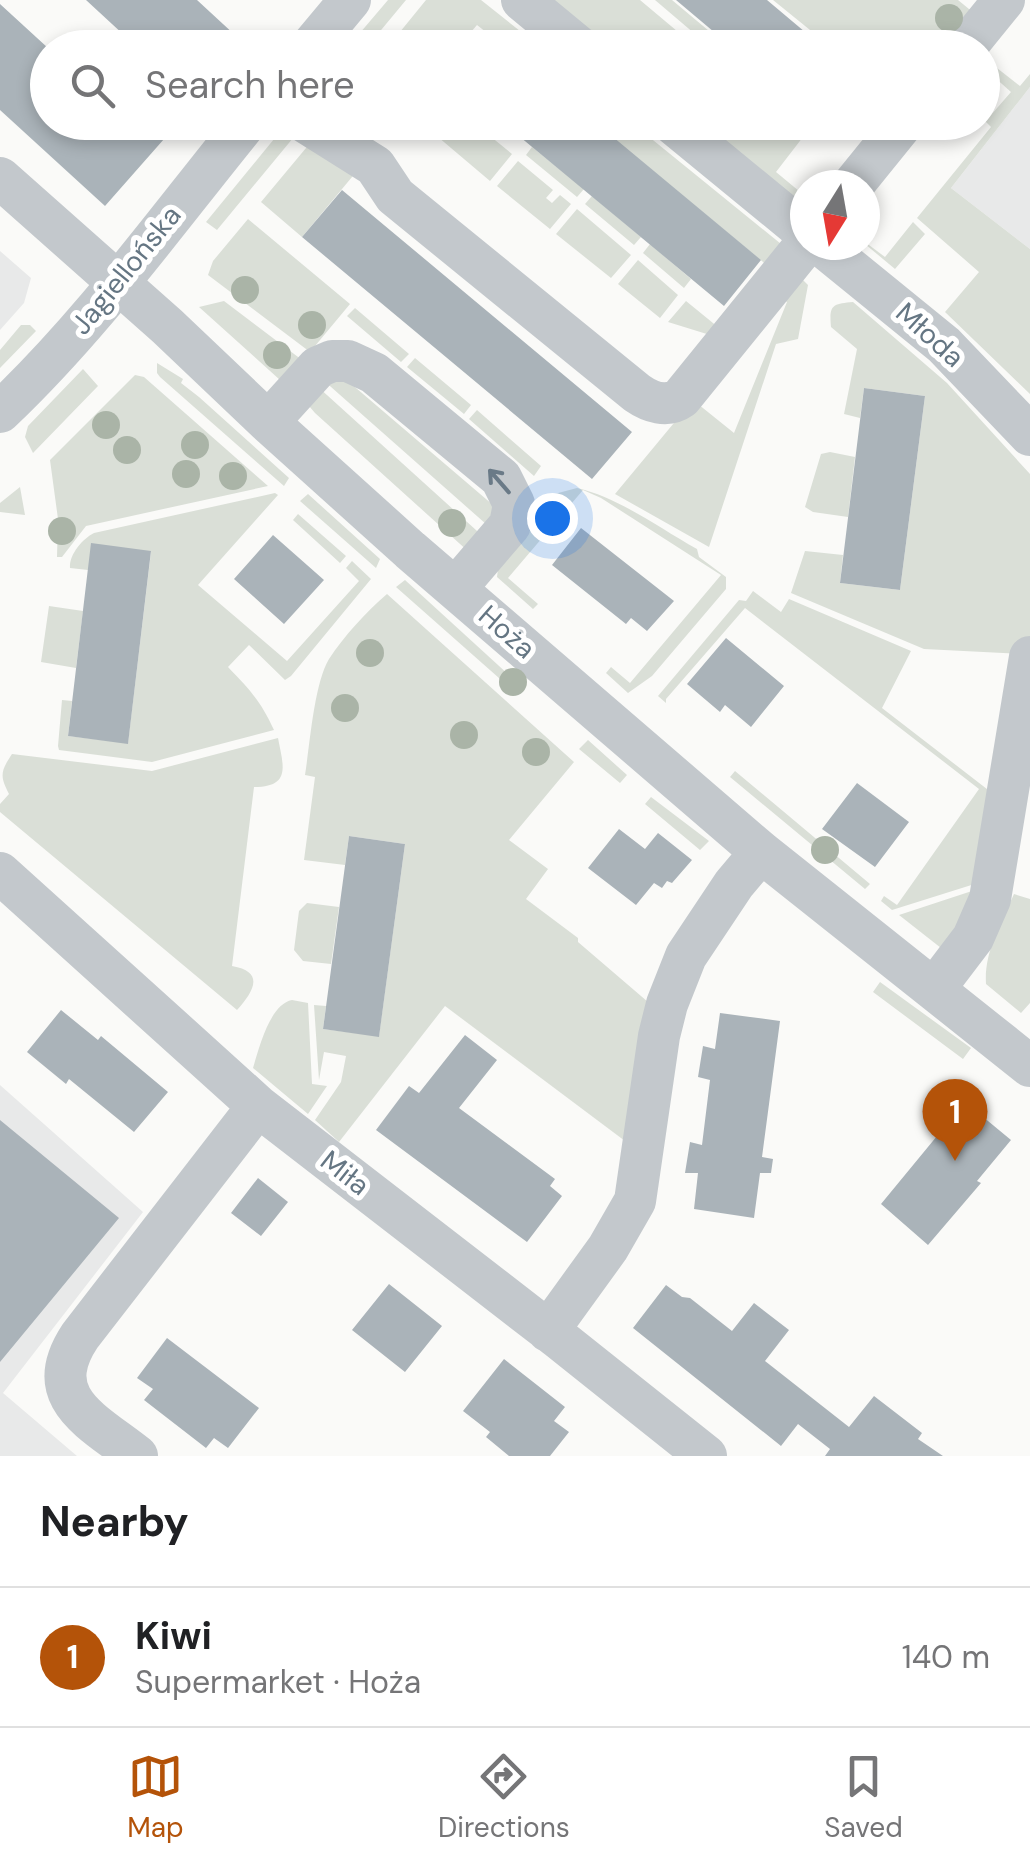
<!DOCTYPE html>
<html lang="en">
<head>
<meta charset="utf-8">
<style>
	body { margin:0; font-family:"DM Sans",sans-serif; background:#f6f6f6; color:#202124 }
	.compass { position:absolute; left:790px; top:170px; width:90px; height:90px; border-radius:50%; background:#fff; box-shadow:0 5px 15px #0003; rotate:191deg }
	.you { position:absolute; left:552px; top:518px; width:35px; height:35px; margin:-25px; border:8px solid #fff; border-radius:50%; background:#1a73e8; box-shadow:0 0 0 15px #1a73e833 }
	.badge { display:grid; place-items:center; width:65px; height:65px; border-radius:50%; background:#b45309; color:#fff; font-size:32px; font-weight:700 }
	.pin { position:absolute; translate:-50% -82px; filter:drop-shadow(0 2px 5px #0008) }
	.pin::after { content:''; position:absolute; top:52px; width:35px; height:30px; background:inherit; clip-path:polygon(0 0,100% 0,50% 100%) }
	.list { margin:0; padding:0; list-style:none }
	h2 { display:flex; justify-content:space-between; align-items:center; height:130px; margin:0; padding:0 40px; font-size:42px }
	h2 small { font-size:32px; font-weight:400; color:#757577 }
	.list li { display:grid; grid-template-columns:65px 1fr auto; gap:30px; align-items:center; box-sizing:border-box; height:140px; padding:0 40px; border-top:2px solid #e0e0e0 }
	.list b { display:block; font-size:38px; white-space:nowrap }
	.list p { margin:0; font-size:32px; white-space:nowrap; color:#757577 }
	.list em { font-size:32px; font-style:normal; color:#757577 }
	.icon { flex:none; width:55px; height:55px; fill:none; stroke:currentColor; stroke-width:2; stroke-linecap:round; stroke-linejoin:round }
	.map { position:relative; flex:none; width:1030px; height:1456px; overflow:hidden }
	.search { position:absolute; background:#fff; box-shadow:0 5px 15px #0003; left:30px; right:30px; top:30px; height:110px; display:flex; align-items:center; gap:25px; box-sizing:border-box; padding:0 35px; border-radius:55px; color:#757577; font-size:38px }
	.sheet { height:270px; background:#fff }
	nav { display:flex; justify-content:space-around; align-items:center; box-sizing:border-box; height:140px; border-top:2px solid #e0e0e0; background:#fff; font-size:28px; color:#757577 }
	nav a { display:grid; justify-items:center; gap:5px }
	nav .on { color:#b45309 }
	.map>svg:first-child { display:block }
	.built { fill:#e8e9e9 }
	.green { fill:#dadfd7 }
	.building { fill:#aab3b9 }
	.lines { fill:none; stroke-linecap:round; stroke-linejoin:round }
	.minor { stroke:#c3c8cc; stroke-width:42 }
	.tree { fill:#aab4a7 }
	.oneway { stroke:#6a7a87 }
	.labels { text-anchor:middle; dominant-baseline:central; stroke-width:10; stroke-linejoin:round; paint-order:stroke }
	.street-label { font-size:28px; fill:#657683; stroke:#fff }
</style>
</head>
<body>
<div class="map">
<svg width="1030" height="1456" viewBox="0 0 1030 1456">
	<rect width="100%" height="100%" fill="#fafaf8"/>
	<path class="built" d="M1030,87V249L951,188Z
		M0,251L31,278L24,303L0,330Z
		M0,1085L143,1212L3,1393L77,1456H0Z"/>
	<path class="green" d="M388,0H406L367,47H348Z
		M426,0H481L540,47H505L477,25L458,47H397L391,43Z
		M553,0H640L696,47H610Z
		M655,0H672L709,31L702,40Z
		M773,0H958L980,18L956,47H831Z
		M983,60L988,61L1020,86L1030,74V87L951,188L1030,249V394L945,312L979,272L917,218L991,127L983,119V108L991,115L1011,92L983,67Z
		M449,123H474L512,154L490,181L438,137Z
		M595,123H632L786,248L769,267Z
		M701,123H786L803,137L776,172L805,196V208Z
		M291,126L298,132L217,230L206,222L283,128Z
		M311,142L362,165L302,237L261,202Z
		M532,147L584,189L577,197L526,155Z
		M518,161L553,190L546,198L552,203L560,195L571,204L550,229L497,186Z
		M592,196L641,237L634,245L585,204Z
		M577,209L631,255L611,278L556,234Z
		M248,219L350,304L310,352L208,275L213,261Z
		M913,222L925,234L895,269L865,244V242L885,257Z
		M650,244L691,279L684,288L643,253Z
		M638,260L678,295L660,318L618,284Z
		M801,278L808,285L798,339L776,344L709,547L615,494L693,400L734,433L787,302L777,296Z
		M224,301L306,363L280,380L199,307Z
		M686,301L724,332L710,335L668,322Z
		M853,302L947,383L1030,474V642L1025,654L924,649L791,593L805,551L843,555L840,583L900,590L925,396L864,388L860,418L844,414L857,349L831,327C829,305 832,304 853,302Z
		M355,308L409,354L401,362L347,316Z
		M21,325H30L36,331L0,368V350Z
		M415,358L471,405L464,414L407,367Z
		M157,363L183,379L181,383L199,397L289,478L284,486L160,377L157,373Z
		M83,369L98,386L33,453L25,437L28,426Z
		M135,375L144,377L268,486L86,526L62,557H57L58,519L50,460Z
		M322,379L349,382L493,505L495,532Z
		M317,386L487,540L470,553L315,413L309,406Z
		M477,410L541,466L534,476L469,419Z
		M830,452L855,457L848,517L813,512L805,507L821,454Z
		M20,487L25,515L0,512V503Z
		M577,488C620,498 659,528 697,549L699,557L726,577V589L652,676L628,693L606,673L611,667L630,683L721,575L601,498L583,490L508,578L538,604L533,609L497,577L498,569L540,519L547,496Z
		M275,493L278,495L198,585L287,661L359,581L346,568L352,561L371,579L291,676L285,680L249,645L228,667C249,689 261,701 274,730L152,762L59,750L58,746L62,700L72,701L68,736L128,743L151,552L88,570L70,568C69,555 82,539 94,533Z
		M308,494L380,559L376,568L300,501Z
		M298,514L346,556L340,563L293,520Z
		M405,580L522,687L516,693L396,587Z
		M753,591L781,612L789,599L911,651L882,708L996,796L981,882L892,910L881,901L884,896L897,905L979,789L745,608L666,699V703L658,696L739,600L746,601Z
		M387,594L574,762L509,840L548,869L526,899L578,938V942L648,1002L629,1144L445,1006L339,1142L315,1120L341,1082L346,1056L324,1052L319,1080L314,1005L326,1006L323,1029L379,1036L405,844L349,836L345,865L304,860L315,777L305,775C310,744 314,684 329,659C344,636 366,612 387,594Z
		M49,606L83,611L76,668L41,662Z
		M278,738C283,765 292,787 254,787L232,966C266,972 253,992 237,1010L0,812V804L9,794C0,776 0,772 12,754L152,771Z
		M588,740L627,775L620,783L579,749Z
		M735,771L870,884L865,889L730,777Z
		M651,797L709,841L700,850L645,804Z
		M978,889L974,905L941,948L899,915Z
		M1014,894L1030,899V1003L1021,1013L986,984C984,952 1001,923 1014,894Z
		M307,903L339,907L331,964L303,961L294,950L299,911Z
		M880,982L971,1048L963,1059L873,992Z
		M292,1000L308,1003L312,1084L327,1086L308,1114L253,1068C259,1048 270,1004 292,1000Z"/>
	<path class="building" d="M86,0H197L249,48H138Z
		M676,0H767L824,48H733Z
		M0,4L48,48V122H179L105,206L0,110Z
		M502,122H595L761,260L724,306Z
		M342,190L632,432L592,479L302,237Z
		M864,388L925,396L900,590L840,583Z
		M581,528L674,601L647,631L631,618L626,624L552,565Z
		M273,535L324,580L284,624L234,579Z
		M91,543L151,551L128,744L68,736Z
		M726,638L784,686L751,727L725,705L720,712L687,684Z
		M857,783L909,822L875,867L822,829Z
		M619,829L645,849L658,833L692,860L672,883L667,881L662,888L654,883L636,905L588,868Z
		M349,836L405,844L379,1037L323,1029Z
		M61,1010L98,1040L101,1036L168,1092L134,1132L69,1079L66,1084L27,1052Z
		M720,1013L780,1021L762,1157L773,1159L771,1173H760L754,1218L694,1209L698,1173H685L690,1142L702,1145L710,1080L698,1077L703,1046L715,1049Z
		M465,1035L497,1060L459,1108L555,1179L550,1186L562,1196L527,1242L376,1130L409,1086L419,1093Z
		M965,1102L1011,1140L977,1181L981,1183L928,1245L881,1204Z
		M0,1120L119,1218L0,1362Z
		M258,1178L288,1202L261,1236L231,1213Z
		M389,1284L442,1326L405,1372L352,1330Z
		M666,1285L682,1297L690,1298L732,1331L754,1303L789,1330L765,1361L849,1427L874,1396L922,1433L918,1439L943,1456H825L830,1449L798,1424L781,1446L633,1328Z
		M167,1338L259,1408L228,1448L214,1438L206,1448L144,1400L153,1389L137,1378Z
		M504,1359L565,1407L554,1421L569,1432L550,1456H509L486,1437L490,1432L463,1411Z"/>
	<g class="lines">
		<path class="minor" d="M522,0L580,48
			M310,48L350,0
			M965,48L1004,0
			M305,122L375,166L395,196L637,393C650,402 667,408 681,398L805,245
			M671,122L805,232
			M0,178L167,326L268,422L410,550L761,852L1030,1066
			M853,185L904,122
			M821,245L944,345L1030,435
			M0,412C92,325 167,220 247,122
			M268,422L318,367L332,361H348L374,373L501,478L514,504L510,525L456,588
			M0,873L258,1106L558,1338L706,1456
			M935,988L973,938L990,899L1030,657
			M548,1331L608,1248L635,1201L659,1036L667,1004L686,956L734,884L761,852
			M137,1456C93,1421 39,1398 80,1336L258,1106"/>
	</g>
	<g class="tree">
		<circle cx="949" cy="18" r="14"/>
		<circle cx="245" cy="290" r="14"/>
		<circle cx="312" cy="325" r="14"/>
		<circle cx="277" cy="355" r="14"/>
		<circle cx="106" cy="425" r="14"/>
		<circle cx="195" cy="445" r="14"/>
		<circle cx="127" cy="450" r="14"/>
		<circle cx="186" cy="474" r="14"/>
		<circle cx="233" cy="476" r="14"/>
		<circle cx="452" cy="523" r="14"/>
		<circle cx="62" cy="531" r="14"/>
		<circle cx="370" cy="653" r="14"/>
		<circle cx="513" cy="682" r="14"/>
		<circle cx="345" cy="708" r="14"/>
		<circle cx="464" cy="735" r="14"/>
		<circle cx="536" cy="752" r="14"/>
		<circle cx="825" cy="850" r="14"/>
	</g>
	<defs><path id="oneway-shaft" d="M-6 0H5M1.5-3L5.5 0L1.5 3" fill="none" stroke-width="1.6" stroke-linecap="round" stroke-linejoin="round" transform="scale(2.5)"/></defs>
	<use class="oneway" href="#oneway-shaft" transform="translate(499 481) rotate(-131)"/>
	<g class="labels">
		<g class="street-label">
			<text transform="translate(126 270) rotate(-51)">Jagiellońska</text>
			<text transform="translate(930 335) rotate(42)">Młoda</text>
			<text transform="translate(507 632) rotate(41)">Hoża</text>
			<text transform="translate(345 1173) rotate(38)">Miła</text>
		</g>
	</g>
</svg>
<svg class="compass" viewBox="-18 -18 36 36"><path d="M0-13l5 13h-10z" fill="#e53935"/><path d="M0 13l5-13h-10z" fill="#757577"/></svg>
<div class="you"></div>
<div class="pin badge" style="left:955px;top:1161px">1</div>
<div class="search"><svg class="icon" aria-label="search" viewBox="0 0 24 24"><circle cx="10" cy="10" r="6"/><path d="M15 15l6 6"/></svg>Search here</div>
</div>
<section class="sheet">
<h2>Nearby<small></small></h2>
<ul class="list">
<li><span class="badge">1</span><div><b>Kiwi</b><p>Supermarket · Hoża</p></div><em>140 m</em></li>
</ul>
</section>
<nav>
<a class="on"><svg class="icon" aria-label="map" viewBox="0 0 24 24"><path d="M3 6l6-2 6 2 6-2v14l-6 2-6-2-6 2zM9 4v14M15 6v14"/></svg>Map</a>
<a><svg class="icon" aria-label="directions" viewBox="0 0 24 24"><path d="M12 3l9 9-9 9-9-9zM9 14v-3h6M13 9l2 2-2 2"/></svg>Directions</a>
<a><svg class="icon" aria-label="saved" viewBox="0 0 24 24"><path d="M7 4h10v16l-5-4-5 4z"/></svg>Saved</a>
</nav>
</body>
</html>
